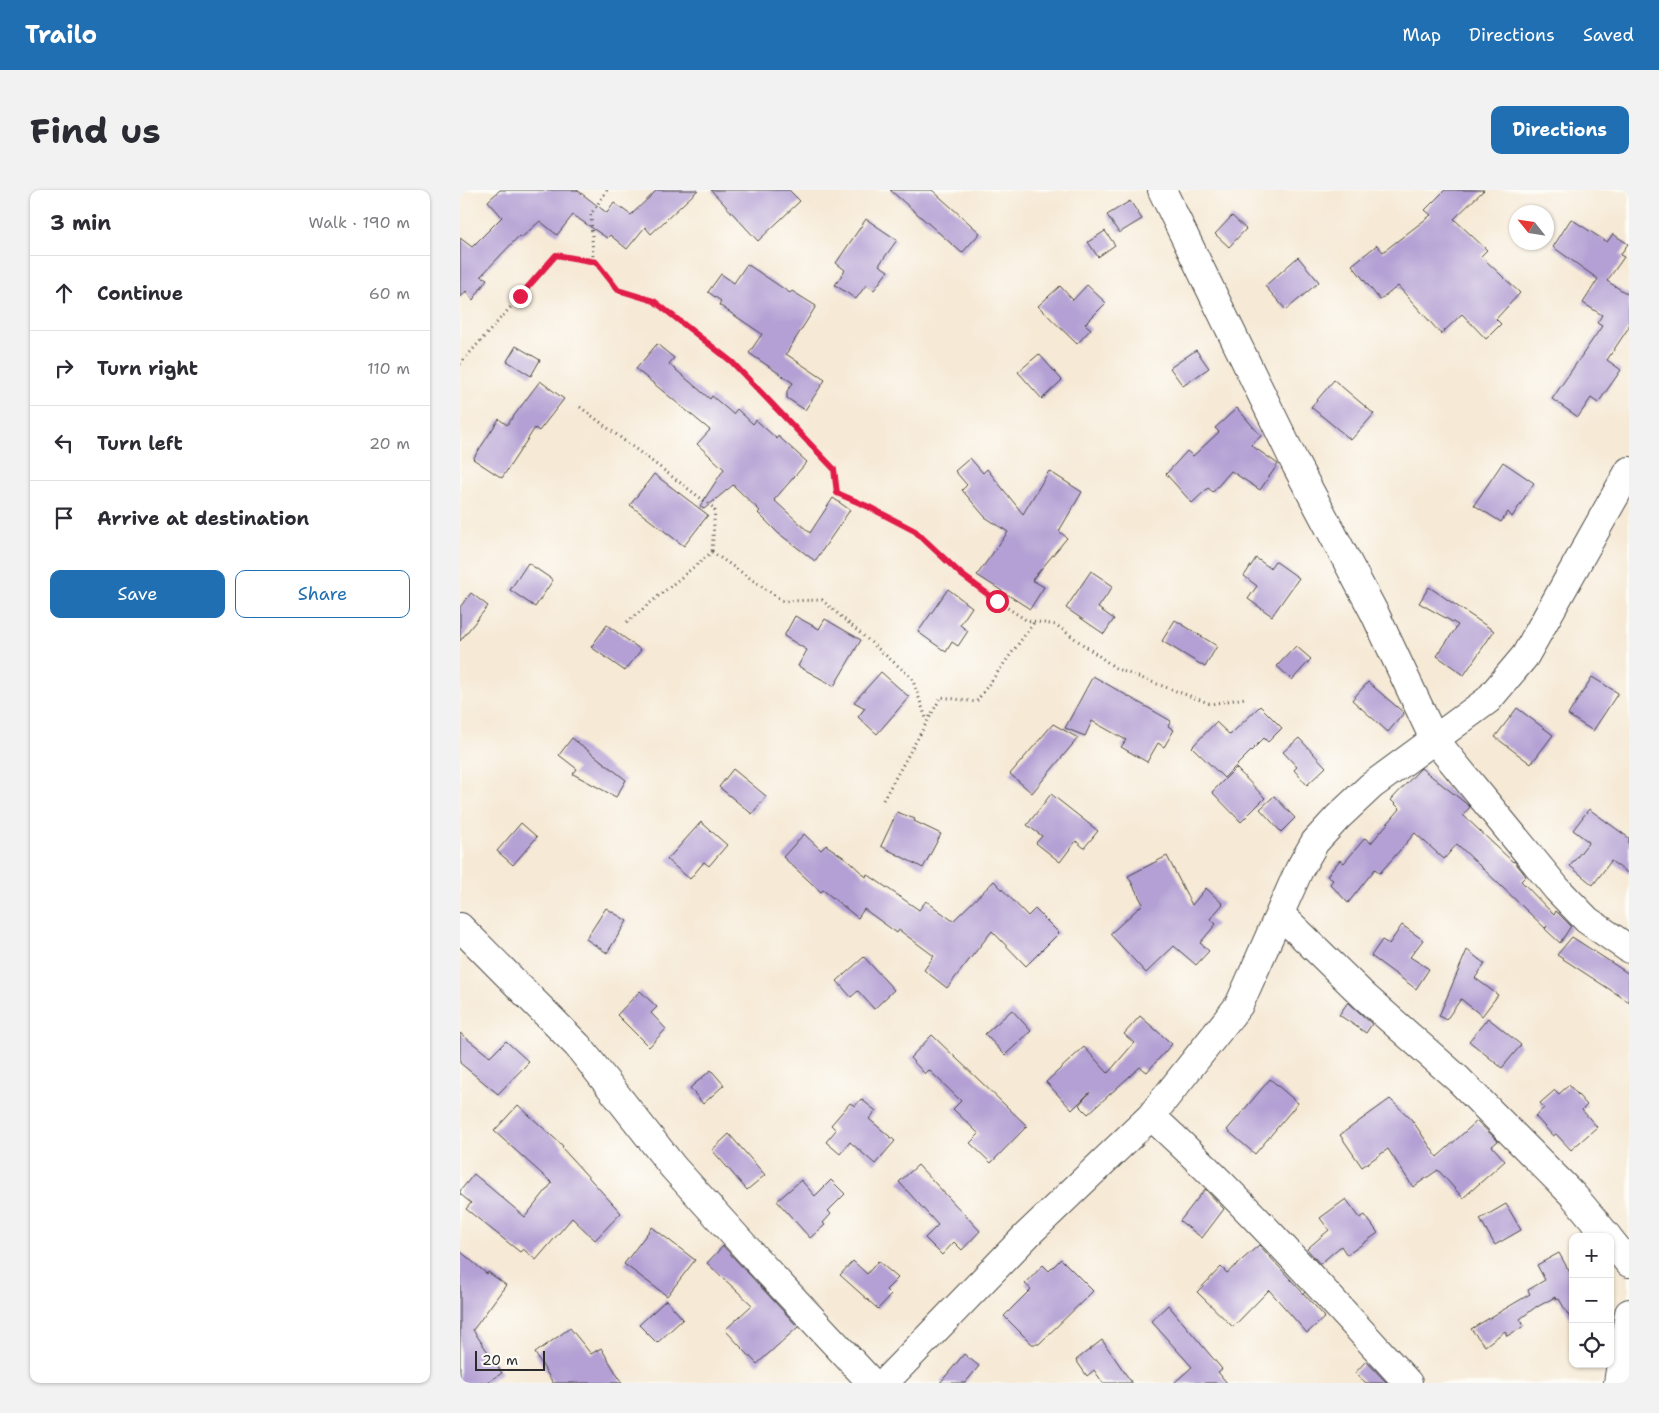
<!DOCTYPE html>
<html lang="en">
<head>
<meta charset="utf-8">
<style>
	body { margin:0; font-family:"Shantell Sans",sans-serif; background:#f2f2f3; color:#2b2b33 }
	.controls { position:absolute; right:15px; bottom:15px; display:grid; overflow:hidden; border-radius:10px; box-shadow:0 1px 4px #0004 }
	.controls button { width:45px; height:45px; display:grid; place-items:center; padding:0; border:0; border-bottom:1px solid #e1e1e2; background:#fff; color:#2b2b33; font:25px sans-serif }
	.compass { position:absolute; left:1049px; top:15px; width:45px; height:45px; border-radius:50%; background:#fff; box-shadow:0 1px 4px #0004; rotate:300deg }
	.scale { position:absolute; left:15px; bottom:12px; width:70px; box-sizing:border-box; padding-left:5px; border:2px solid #2b2b2b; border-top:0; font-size:14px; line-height:18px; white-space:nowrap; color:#2b2b2b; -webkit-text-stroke:4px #fdfcf7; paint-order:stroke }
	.stop { position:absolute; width:15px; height:15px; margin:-11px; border:4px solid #e11d48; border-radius:50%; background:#fff }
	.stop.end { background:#e11d48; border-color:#fff; box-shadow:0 1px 5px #0008 }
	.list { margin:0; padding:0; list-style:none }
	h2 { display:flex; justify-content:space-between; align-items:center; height:65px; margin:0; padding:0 20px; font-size:21px }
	h2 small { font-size:16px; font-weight:400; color:#7c7c81 }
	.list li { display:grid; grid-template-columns:32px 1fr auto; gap:15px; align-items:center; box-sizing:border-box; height:75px; padding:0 20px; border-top:1px solid #e1e1e2 }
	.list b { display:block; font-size:19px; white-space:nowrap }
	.list em { font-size:16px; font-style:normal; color:#7c7c81 }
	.actions { display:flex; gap:10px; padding:15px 20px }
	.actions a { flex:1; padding:11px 0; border:1px solid #1f6fb2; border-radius:10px; text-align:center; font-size:18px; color:#1f6fb2 }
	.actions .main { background:#1f6fb2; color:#fff }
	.icon { flex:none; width:28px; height:28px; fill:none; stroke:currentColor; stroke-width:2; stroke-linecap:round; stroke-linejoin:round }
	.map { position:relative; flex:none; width:1169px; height:1193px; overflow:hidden; border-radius:10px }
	header { display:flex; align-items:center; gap:30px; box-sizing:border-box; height:70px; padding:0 25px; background:#1f6fb2; color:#fff }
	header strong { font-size:24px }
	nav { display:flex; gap:28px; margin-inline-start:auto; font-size:18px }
	.intro { display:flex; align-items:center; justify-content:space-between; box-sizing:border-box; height:120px; padding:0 30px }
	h1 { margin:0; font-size:35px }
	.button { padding:12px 22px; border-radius:10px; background:#1f6fb2; color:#fff; font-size:18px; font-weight:700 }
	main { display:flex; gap:30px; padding:0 30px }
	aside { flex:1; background:#fff; border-radius:10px; box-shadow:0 1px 4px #0004 }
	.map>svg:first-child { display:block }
	.building { fill:#b4a0d4 }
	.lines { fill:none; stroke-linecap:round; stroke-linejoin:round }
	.street-casing { stroke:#494844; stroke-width:30 }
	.path { stroke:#494844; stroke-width:3; stroke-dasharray:1 4; stroke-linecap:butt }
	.street { stroke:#fff; stroke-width:28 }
	.route { stroke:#e11d48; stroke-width:6 }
</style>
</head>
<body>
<header>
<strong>Trailo</strong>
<nav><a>Map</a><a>Directions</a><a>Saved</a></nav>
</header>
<div class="intro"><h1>Find us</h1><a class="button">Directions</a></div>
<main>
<aside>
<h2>3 min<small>Walk · 190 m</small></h2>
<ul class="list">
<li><svg class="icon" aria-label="ahead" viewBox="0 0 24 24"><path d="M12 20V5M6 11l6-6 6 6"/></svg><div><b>Continue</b></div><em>60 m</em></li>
<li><svg class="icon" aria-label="right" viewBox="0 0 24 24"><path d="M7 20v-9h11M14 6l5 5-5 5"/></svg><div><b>Turn right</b></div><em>110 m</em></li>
<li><svg class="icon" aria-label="left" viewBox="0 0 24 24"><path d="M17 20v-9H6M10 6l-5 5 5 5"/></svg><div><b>Turn left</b></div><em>20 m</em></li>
<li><svg class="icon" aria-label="arrive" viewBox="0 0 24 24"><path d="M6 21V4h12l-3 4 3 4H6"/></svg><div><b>Arrive at destination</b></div></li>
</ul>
<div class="actions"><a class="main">Save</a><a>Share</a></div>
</aside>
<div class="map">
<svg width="1169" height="1193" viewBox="0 0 1169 1193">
	<rect width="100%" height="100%" fill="#fdfcf7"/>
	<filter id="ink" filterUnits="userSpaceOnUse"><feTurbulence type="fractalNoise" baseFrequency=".02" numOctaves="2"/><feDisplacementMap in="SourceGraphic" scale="10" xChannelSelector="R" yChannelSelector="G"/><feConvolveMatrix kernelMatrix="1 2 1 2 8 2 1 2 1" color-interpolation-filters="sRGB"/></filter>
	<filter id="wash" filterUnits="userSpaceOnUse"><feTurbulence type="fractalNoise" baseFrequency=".0096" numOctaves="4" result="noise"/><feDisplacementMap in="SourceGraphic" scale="20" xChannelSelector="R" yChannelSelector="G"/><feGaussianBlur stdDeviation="1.12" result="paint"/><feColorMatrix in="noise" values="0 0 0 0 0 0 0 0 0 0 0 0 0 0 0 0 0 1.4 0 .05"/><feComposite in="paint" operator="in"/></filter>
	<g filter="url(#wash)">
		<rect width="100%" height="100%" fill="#f6e9d5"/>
		<g id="blocks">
			<path class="building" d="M40,0H117L147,23L154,13L171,25L197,0H238L191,44L185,37L167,59L150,45L147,48L113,25L97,45L80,31L61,48L59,46L21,86L27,89L13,110L6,101L0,108V48L12,57L42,27L28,11Z
				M251,0H329L340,11L298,51Z
				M430,0H472L520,43L502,63Z
				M985,0H1024L994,29L1027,60L1021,66L1060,103L1036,129L1041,134L1026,149L1002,124L981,144L938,96L920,110L892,75L917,55L923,62L971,25L965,20Z
				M670,11L682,29L659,43L647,25Z
				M772,26L786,39L769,57L755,44Z
				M406,29L437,50L419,75L428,81L414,100L406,95L396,109L375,95L385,80L376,73Z
				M1111,29L1147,52L1153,44L1168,54L1160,65L1164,67L1147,91L1169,105V137L1147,170L1161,180L1138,213L1131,208L1118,227L1092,209L1142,136L1137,133L1142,125L1123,113L1138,89L1093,57Z
				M645,41L655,55L638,67L628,52Z
				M838,67L859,92L826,120L805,96Z
				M287,74L330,103L332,101L356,116L326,164L365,190L345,220L327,208V201L333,193L289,163L302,144L259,115L261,111L248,102L261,84L274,93Z
				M627,95L646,113L625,134L631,139L617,154L578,116L600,96L613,110Z
				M197,154L214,168L209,174L250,209L252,206L273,224L277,219L293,234L296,230L317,249L318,246L347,272L314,310L350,343L373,308L390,320L355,371L318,343L298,323L300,321L273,295L244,319L240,316L264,279L237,254L250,240L176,179Z
				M56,156L80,170L71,186L47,171Z
				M736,160L749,178L723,196L710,178Z
				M579,164L602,190L582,209L558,182Z
				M874,190L914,224L891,250L851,217Z
				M80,191L104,209L79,241L75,238L42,288L13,269L39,229L47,235Z
				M777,218L801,246L791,255L818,274L800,300L771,281L753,302L748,298L732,313L706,284L727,261L733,266L759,242L755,238Z
				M510,268L523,283L527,279L563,324L589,281L622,302L599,341L607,348L572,390L584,397L570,419L517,385L548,342L525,327L502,300L507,295L495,281Z
				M1043,272L1074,293L1052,327L1048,322L1041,332L1014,315Z
				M194,284L248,325L224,356L170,315Z
				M796,368L810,378L815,371L839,388L812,426L788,409L797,396L784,386Z
				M68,373L93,390L75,417L50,400Z
				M631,381L653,396L638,418L654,429L644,444L606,418Z
				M969,397L1034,441L1004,485L977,466L998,435L959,413Z
				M488,399L512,417L500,435L508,441L498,456L492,452L486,462L458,442Z
				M11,403L28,416L0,451V417Z
				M335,426L359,439L365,429L401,450L374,496L338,476L347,460L324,446Z
				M715,430L757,456L745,477L702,451Z
				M147,435L181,460L165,481L131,457Z
				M836,456L851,469L832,490L817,476Z
				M421,482L449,507L417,544L398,527L405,518L394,512Z
				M633,486L711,531L708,536L714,540L704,557L698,553L687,572L661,557L666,550L632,531L625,546L605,538Z
				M1132,487L1158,503L1133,541L1108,525Z
				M908,492L944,523L928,542L892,510Z
				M800,516L822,538L808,552L804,548L764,588L732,557L756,532L770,545Z
				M1057,518L1093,545L1071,574L1035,547Z
				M593,534L618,548L572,603L550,584Z
				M112,548L166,590L156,607L113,584L117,579L99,565Z
				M839,548L866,577L847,595L834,580L837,577L823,562Z
				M776,578L805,608L781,632L752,602Z
				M961,578L1008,615L1010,617L1003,625L1053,672L1054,671L1066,686L1061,691L1094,725L1096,721L1111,736L1100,753L1085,739L1087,736L1085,738L997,654L984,669L955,643L920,683L915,679L888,713L870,694L873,690L867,686L880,670L884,673L905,648L911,653L940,619L931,610Z
				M273,579L306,606L292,624L259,597Z
				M591,604L638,641L624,658L616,651L600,672L576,653L582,646L567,635Z
				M814,606L835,628L821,642L800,619Z
				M1129,619L1169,648V684L1151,671L1133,695L1110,676L1129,652L1113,640Z
				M437,622L455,629L454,631L481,644L463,678L421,656Z
				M241,632L267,655L249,676L244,672L230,689L207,670Z
				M61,633L77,647L53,675L37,661Z
				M344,644L361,660L366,655L389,671L406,687L407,684L459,720L466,711L493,731L534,691L568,726L575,719L599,743L566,776L532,741L487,798L464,780L474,766L439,740L437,743L404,719L398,728L363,700L361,702L323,667Z
				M707,666L732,715L746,698L763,714L750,729L756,734L740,753L749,761L736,775L714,756L686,783L650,744L683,714L668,686Z
				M146,718L167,731L147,763L126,749Z
				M942,735L963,750L950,767L969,779L956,799L911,766L922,750L929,754Z
				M1112,747L1169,784V812L1097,765Z
				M1007,760L1025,774L1015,788L1038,805L1022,826L1001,809L986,830L979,826Z
				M404,767L434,800L414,819L398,801L391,807L377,791Z
				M180,801L197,817L191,823L206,839L189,857L157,825Z
				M888,812L912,834L906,843L879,825Z
				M552,820L571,841L545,865L525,844Z
				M680,826L712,854L687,882L680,877L628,924L619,915L630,902L612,920L586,892L624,857L648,883L674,853L664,844Z
				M1028,828L1061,855L1042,878L1009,851Z
				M0,843L30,867L46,851L69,872L38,904L0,873Z
				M472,845L567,936L531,973L510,953L519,944L493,919L501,911L469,880L465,884L450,868Z
				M251,880L264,895L243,914L230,898Z
				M810,889L838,913L795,964L767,940Z
				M1109,895L1127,915L1122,920L1137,937L1111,960L1096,944L1093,946L1075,926L1084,918L1080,913L1095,900L1099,904Z
				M401,909L416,921L409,929L435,951L415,974L390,952L380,964L366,952L376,940L371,935L390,913L395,916Z
				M930,909L952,930L977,967L1017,931L1038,951L1032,956L1045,971L1003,1008L978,980L953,997L928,959L902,977L880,945Z
				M58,915L103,956L102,958L161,1023L135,1050L112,1028L76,1070L63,1059L60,1062L6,1019L11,1013L0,1004V1001L14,984L65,1027L92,993L34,941Z
				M269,944L305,985L287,1000L252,960Z
				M458,975L520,1041L502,1060L494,1052L482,1065L465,1048L478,1035L439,992Z
				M341,990L355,1006L371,990L385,1004L368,1021L371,1024L363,1033L365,1035L350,1048L317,1011Z
				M745,999L764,1019L742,1048L720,1031Z
				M886,1009L900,1028L905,1025L918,1043L887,1065L881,1056L860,1074L847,1059L869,1040L860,1028Z
				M1046,1014L1061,1040L1035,1055L1020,1029Z
				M192,1037L235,1070L207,1106L164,1074Z
				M799,1055L865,1127L847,1143L809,1100L773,1137L737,1102L761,1077L767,1083Z
				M263,1056L338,1137L297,1174L265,1140L292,1115L247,1073Z
				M0,1061L27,1084L28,1082L46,1095L13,1140L42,1183L27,1193H0Z
				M1099,1063L1113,1088V1133L1099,1109L1096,1110L1095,1107L1077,1117V1116L1060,1129L1064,1136L1047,1146L1045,1141L1025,1156L1011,1139L1070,1104L1068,1100L1085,1090L1077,1075Z
				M601,1069L633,1101L579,1154H572L544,1126L571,1099L565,1094L583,1075L589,1081Z
				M393,1071L407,1084L418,1071L438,1088L426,1100L431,1105L418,1119L380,1085Z
				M206,1110L223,1129L197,1153L179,1135Z
				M708,1115L762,1179L758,1182L767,1193H714L732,1177L691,1131Z
				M110,1138L131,1164L141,1158L162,1193H93L75,1163Z
				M642,1150L672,1193H643L634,1180L627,1186L616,1170Z
				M504,1164L519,1176L505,1193H480Z
				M906,1171L927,1193H906L895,1183Z"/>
		</g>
	</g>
	<g filter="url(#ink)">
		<use href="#blocks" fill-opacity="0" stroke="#494844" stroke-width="1"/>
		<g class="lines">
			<g class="street-casing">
				<path id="street" d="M702,0L836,275L915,424L974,549L1097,699L1127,730L1169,759
					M820,724L904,806L998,889L1113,1005L1148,1047
					M0,737L118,856L213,977L296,1069L412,1193
					M691,926C782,1009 865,1102 948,1193
					M1150,1050L1169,1073
					M424,1193L568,1044L691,926L779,815L839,680L855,652L878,627L911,596L1028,510L1065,466L1169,281
					M1158,1193L1169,1123"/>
			</g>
			<path class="path" d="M147,0L131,24L133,69L158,100L194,111L272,172L374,279L377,303L409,317L455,341L501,385L537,411L566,430L596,435L657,479L751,514L785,508
				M0,174L97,65L136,72
				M120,217L255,319L252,362
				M167,432L252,362L323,411L362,410L452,488L467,531
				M423,610L481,507L516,512L575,431"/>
			<use href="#street" class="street"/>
		</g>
	</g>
	<g class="lines" filter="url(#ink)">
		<path class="route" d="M60,106L96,65L136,72L158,100L194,111L272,172L374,279L377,303L409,317L455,341L502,385L537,411"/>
	</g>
</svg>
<div class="controls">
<button>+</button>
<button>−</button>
<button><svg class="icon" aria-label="locate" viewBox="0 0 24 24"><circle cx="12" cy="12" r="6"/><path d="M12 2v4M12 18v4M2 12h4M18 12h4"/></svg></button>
</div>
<svg class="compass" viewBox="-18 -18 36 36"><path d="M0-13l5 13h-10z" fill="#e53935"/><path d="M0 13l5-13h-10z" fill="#7c7c81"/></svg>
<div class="scale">20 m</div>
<div class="stop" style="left:537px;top:411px"></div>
<div class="stop end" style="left:60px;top:106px"></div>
</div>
</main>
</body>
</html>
